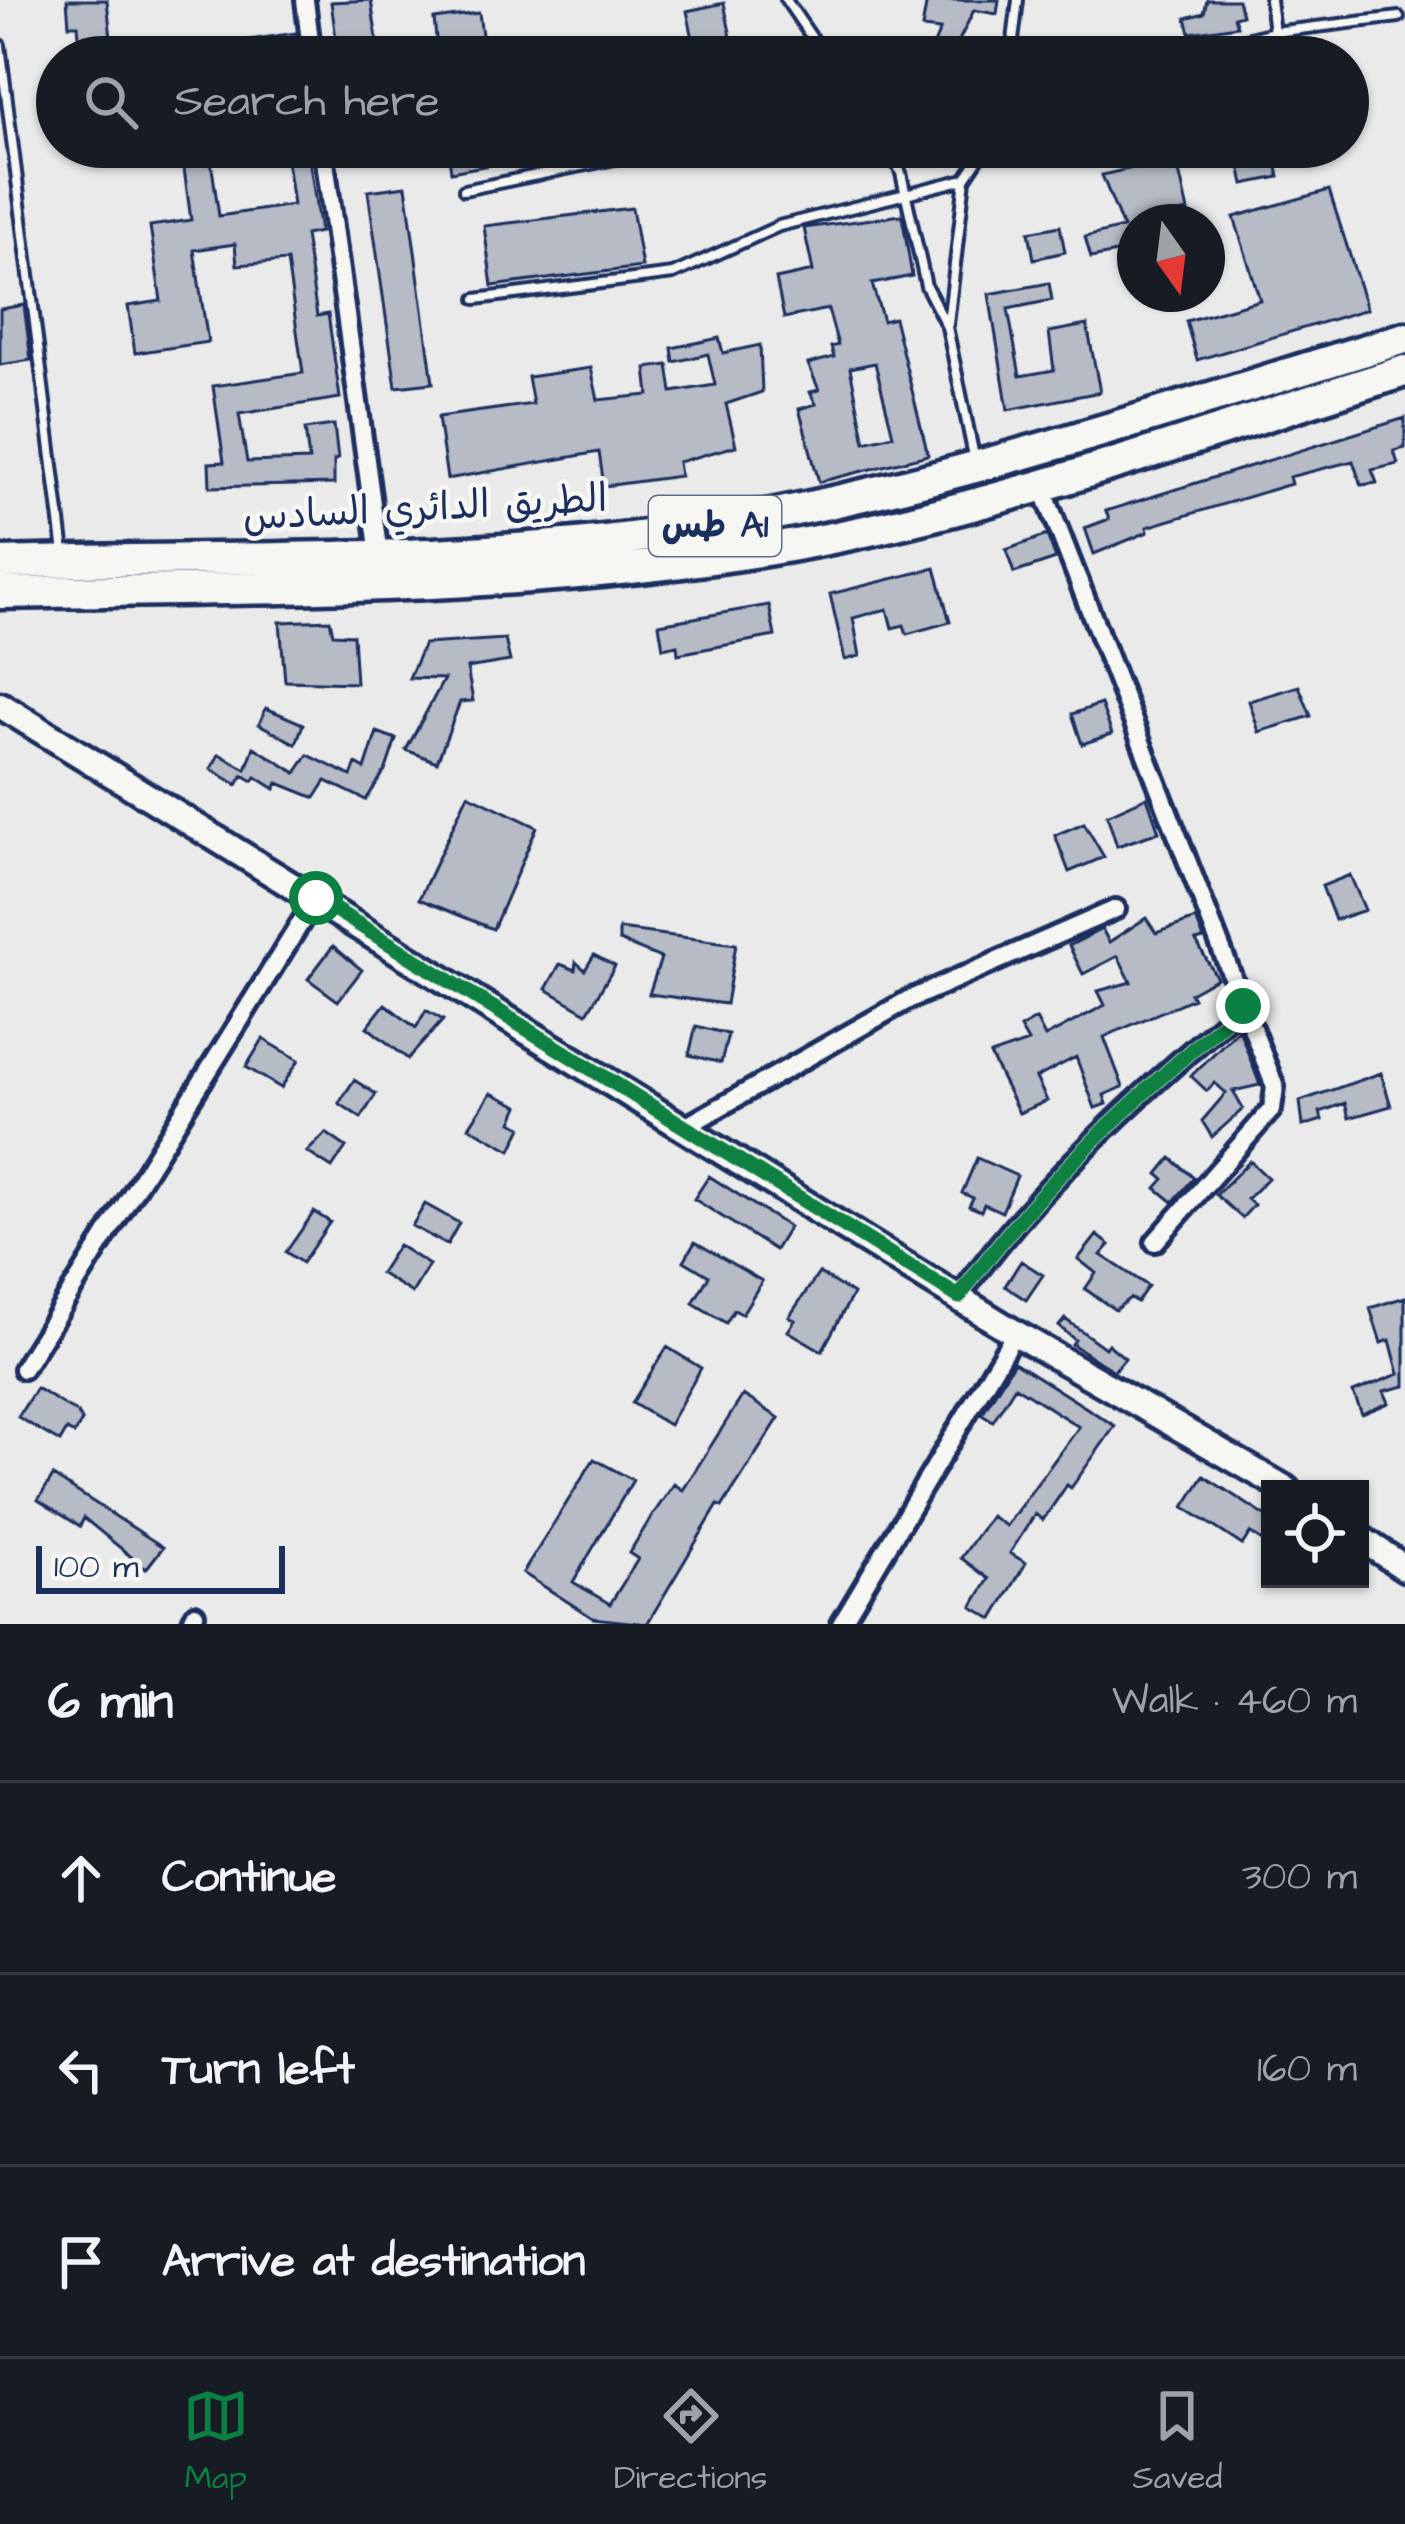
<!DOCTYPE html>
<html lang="en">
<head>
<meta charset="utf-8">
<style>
	body { margin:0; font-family:"Architects Daughter","Playpen Sans Arabic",sans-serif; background:#242831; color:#f1f3f6 }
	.controls { position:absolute; right:36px; bottom:36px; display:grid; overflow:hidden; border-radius:0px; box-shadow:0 3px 9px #0004 }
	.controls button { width:108px; height:108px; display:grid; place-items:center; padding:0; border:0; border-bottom:3px solid #363941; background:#171b24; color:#f1f3f6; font:60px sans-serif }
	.compass { position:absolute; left:1117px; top:204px; width:108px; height:108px; border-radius:50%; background:#171b24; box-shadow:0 3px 9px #0004; rotate:166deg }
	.scale { position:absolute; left:36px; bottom:30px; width:249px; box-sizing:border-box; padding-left:12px; border:6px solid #1b2f5e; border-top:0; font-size:33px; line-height:42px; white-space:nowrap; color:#1b2f5e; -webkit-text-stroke:9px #f6f6f2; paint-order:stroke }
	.stop { position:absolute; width:36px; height:36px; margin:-27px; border:9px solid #0b8043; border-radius:50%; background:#fff }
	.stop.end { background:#0b8043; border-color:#fff; box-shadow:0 3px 12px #0008 }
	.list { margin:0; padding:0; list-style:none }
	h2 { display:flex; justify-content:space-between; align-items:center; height:156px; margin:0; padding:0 48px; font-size:51px }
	h2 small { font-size:39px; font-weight:400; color:#9ea1a6 }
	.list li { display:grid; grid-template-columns:78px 1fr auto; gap:36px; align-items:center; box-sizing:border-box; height:192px; padding:0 48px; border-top:3px solid #363941 }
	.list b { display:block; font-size:45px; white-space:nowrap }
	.list em { font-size:39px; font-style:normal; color:#9ea1a6 }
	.icon { flex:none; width:66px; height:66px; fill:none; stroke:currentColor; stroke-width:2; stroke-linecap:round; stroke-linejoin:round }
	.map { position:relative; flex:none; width:1405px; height:1624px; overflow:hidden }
	.search { position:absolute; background:#171b24; box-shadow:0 3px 9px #0004; left:36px; right:36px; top:36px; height:132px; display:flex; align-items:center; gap:30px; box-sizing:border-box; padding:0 42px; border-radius:66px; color:#9ea1a6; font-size:45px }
	.sheet { height:732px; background:#171b24 }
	nav { display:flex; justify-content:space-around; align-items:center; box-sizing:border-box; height:168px; border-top:3px solid #363941; background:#171b24; font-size:33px; color:#9ea1a6 }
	nav a { display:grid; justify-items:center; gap:6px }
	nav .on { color:#0b8043 }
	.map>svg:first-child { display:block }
	.building { fill:#b6bbc6; stroke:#1b2f5e; stroke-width:3; fill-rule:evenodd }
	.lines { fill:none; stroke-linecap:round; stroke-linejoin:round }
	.lane-casing { stroke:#1b2f5e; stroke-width:16 }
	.street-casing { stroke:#1b2f5e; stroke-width:26 }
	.secondary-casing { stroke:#1b2f5e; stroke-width:33 }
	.highway-casing { stroke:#1b2f5e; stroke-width:39 }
	.lane { stroke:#f6f6f2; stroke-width:8 }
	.street { stroke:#f6f6f2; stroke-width:16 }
	.secondary { stroke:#f6f6f2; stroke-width:24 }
	.highway { stroke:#f6f6f2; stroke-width:30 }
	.route { stroke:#0b8043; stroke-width:15 }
	.labels { text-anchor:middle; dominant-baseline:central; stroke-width:9; stroke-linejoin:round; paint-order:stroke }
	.shield { fill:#f6f6f2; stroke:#5d6b8a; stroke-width:3 }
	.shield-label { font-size:36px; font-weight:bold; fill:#1b2f5e }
	.street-label { font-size:39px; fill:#1b2f5e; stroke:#f6f6f2 }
</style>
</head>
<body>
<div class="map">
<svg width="1405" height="1624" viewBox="0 0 1405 1624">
	<rect width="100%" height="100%" fill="#e9eae9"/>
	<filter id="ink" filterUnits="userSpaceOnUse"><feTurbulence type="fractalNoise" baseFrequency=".00833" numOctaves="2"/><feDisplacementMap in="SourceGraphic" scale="24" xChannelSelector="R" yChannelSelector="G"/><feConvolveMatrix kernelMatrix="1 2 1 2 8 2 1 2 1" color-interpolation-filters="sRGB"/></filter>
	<g filter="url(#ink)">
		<path class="building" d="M67,0H107L113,57H81L78,25H69Z
			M371,0L378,47L338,53L331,2Z
			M927,0H999L997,14L974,10L951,57L930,53L940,30L922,28Z
			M1207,0H1238L1242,15L1234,17L1237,26L1190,33L1186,18L1204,13Z
			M724,3L735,57H697L687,11Z
			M479,13L485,57H438L434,19Z
			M296,33L299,57H252L249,40Z
			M181,147H209L219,216L293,205L287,161L309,158L320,232L305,235L317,316L328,314L340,398L239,414L247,462L309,460L305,429L334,425L338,459L334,460V484L210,487L209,463L224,462L213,386L303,373L287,261L237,265L235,244L194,250L208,342L135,353L128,306L161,301L150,226L191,220Z
			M448,147H498L500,163L451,172Z
			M1236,147H1273L1279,177L1244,184Z
			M1176,158L1188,211L1135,222V255L1132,250L1091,258L1085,237L1123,228L1102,175Z
			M406,186L433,383L396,387L368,191Z
			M1329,190L1367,309L1197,360L1186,321L1260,300L1234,217Z
			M632,208L642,267L492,286L484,226Z
			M902,215L912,276L872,284L883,321L894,318L928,455L819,482L799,409L816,404L810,392L819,390L808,364L834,357L831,347L838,345L828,309L784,318L776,279L813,271L804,228ZM875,363L893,435L865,442L850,368Z
			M1060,226L1065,252L1034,259L1029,232Z
			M1049,283L1052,300L1008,309L1020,376L1054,370L1049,332L1087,325L1100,392L1008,410L989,294Z
			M24,305L31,360L0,365V309Z
			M719,338L723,353L760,345L762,392L726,404L736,446L678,462L680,476L604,486L599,452L447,479L438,417L533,404L528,377L591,368L598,400L649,395L646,368L668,365L672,392L715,385L708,354L674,362L672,348Z
			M1405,418V448L1394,451L1398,464L1372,470L1377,483L1361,485L1353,461L1289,477L1291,484L1147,527L1148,532L1094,554L1085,528L1109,519L1106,511Z
			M1047,535L1056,559L1014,573L1006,550Z
			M935,568L950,622L907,634L904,625L892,628L887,609L853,618L860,656L845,660L830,594Z
			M769,605L775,636L678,654L677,645L663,648L659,624Z
			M330,620L333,634L353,635L356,683L285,681L280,622Z
			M505,639L510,661L467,668L473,701L460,702L437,762L406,750L444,679L409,678L424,644Z
			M1299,686L1311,716L1259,732L1249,701Z
			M1101,704L1112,734L1082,744L1072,714Z
			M266,708L303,724L296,744L259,724Z
			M377,732L396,739L386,769L366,800L326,781L315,798L278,783L275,789L256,777L253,781L243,775L237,785L211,769L219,754L246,769L254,747L296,773L308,755L351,776L356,764L365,769Z
			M468,794L537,827L493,929L419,899Z
			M1147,797L1159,832L1117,846L1107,815Z
			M1084,823L1104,857L1069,872L1055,835Z
			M1350,875L1365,910L1335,920L1322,886Z
			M1146,918L1156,933L1196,919L1204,939L1196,941L1217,978L1190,993L1193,998L1104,1037L1123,1087L1104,1095L1107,1104L1095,1108L1076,1057L1036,1078L1047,1101L1019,1113L990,1055L1028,1042L1020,1028L1036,1019L1045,1037L1105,1005L1098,991L1131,982L1118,956L1083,974L1069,946L1102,929L1109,942Z
			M619,929L736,944L726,1004L649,994L661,958L619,941Z
			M333,946L362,970L338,1001L308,979Z
			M594,955L615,966L587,1013L546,989L560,964L575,970L576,962L585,970Z
			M385,1004L416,1028L426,1010L443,1020L408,1059L367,1027Z
			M696,1026L728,1034L721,1063L689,1055Z
			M1239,1029L1260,1085L1233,1091L1243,1109L1212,1137L1202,1121L1226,1093L1215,1083L1207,1091L1191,1076Z
			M263,1039L299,1060L281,1088L246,1067Z
			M1381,1073L1391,1106L1349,1118L1345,1103L1320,1112L1322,1120L1303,1126L1300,1101Z
			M354,1080L376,1094L361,1118L339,1103Z
			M491,1093L519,1106L512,1122L522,1127L511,1150L469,1127Z
			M326,1133L346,1147L332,1168L307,1152Z
			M977,1158L1017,1176L1002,1212L984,1204L981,1211L969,1206L973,1198L962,1193Z
			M1171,1158L1194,1178L1173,1202L1156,1188L1164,1179L1158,1174Z
			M1250,1161L1268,1178L1247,1199L1254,1205L1242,1218L1216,1195Z
			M709,1176L789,1227L775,1250L694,1199Z
			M425,1204L459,1223L447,1245L412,1226Z
			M314,1212L330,1222L302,1263L286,1252Z
			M1097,1235L1110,1245L1101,1255L1148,1286L1137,1302L1130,1298L1115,1310L1085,1289L1096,1273L1078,1259Z
			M695,1242L762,1281L742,1314L734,1310L726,1323L693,1303L709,1276L684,1261Z
			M398,1245L429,1265L412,1293L380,1273Z
			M1021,1261L1043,1275L1026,1300L1005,1286Z
			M819,1273L853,1294L822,1351L788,1331L795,1320L789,1317Z
			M1405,1297V1386L1384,1391L1389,1403L1362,1414L1353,1392L1399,1374L1390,1340L1381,1343L1370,1308Z
			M1065,1319L1105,1348L1108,1344L1125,1358L1114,1371L1101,1363L1072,1344L1075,1340L1059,1326Z
			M667,1347L701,1368L669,1425L632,1403Z
			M1014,1362L1115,1426L1071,1488L1067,1485L1043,1520L1035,1514L1010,1553L1026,1563L993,1619L972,1607L989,1579L961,1558L991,1516L1006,1526L1079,1427L1015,1386L993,1421L982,1414Z
			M36,1388L77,1413L82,1421L74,1434L67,1430L60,1442L18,1417Z
			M743,1395L779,1418L722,1507L718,1505L647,1624L593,1618L523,1573L594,1459L633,1480L573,1582L610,1604L638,1559L629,1553L652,1516L674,1484L683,1490Z
			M53,1476L163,1547L146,1569L84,1518L80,1526L38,1500Z
			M1204,1476L1270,1519V1546L1250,1533L1242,1545L1184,1507Z"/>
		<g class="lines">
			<g class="lane-casing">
				<path id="lane" d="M786,0L825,57
					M1270,0L1274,32
					M0,45L64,553
					M1011,57L1018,0
					M1171,57L1274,32L1399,17
					M889,147L901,173L926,286L947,327L975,461
					M464,190L674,147
					M476,299L673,274L779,226L965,179
					M948,324L965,179L986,147"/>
			</g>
			<g class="street-casing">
				<path id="street" d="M305,0L312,57
					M323,147L380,562
					M1041,484L1275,1087L1272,1109L1155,1242
					M685,1127L908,1000L1116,909
					M959,1297C1039,1184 1139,1094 1243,1006
					M23,1369L316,898
					M191,1624L195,1614
					M841,1624L1015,1333"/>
			</g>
			<g class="secondary-casing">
				<path id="secondary" d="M0,705L1015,1333L1286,1489
					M1360,1538L1405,1568"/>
			</g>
			<g class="highway-casing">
				<path id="highway" d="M0,563C234,555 474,566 706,527C944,487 1174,408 1405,338
					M0,593C266,587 532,592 795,545C1003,508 1204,433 1405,371"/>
			</g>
			<use href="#lane" class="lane"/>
			<use href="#street" class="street"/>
			<use href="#secondary" class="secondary"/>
			<use href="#highway" class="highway"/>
		</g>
	</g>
	<g class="lines" filter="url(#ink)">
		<path class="route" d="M316,898L959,1297C1039,1184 1139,1094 1243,1006"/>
	</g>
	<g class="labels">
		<rect class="shield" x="649" y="496" width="132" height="60" rx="9"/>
		<g class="shield-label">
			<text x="715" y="526">طس A1</text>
		</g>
		<g class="street-label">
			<text transform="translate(425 509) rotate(-3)">الطريق الدائري السادس</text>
		</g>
	</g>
</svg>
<div class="controls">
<button><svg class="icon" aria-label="locate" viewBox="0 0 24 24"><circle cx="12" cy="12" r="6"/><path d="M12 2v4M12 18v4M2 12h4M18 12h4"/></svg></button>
</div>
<svg class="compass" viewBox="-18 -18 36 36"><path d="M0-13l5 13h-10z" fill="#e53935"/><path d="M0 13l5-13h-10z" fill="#9ea1a6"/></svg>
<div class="scale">100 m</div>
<div class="stop" style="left:316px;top:898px"></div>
<div class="stop end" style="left:1243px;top:1006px"></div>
<div class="search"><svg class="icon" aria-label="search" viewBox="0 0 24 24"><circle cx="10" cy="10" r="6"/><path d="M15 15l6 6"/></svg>Search here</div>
</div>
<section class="sheet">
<h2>6 min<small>Walk · 460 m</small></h2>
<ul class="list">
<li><svg class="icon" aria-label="ahead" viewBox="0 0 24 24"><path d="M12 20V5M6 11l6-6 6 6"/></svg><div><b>Continue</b></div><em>300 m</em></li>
<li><svg class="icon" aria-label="left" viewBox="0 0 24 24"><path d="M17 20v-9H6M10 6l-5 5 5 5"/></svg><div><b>Turn left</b></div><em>160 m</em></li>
<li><svg class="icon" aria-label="arrive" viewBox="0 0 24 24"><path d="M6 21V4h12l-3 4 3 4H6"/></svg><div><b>Arrive at destination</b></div></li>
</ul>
</section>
<nav>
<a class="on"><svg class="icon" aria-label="map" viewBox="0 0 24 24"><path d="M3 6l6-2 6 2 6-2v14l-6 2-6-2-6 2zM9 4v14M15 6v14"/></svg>Map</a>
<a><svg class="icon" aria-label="directions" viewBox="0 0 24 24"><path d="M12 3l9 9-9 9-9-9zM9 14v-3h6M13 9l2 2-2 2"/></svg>Directions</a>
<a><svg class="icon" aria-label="saved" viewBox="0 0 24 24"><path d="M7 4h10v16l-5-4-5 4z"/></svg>Saved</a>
</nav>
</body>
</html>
